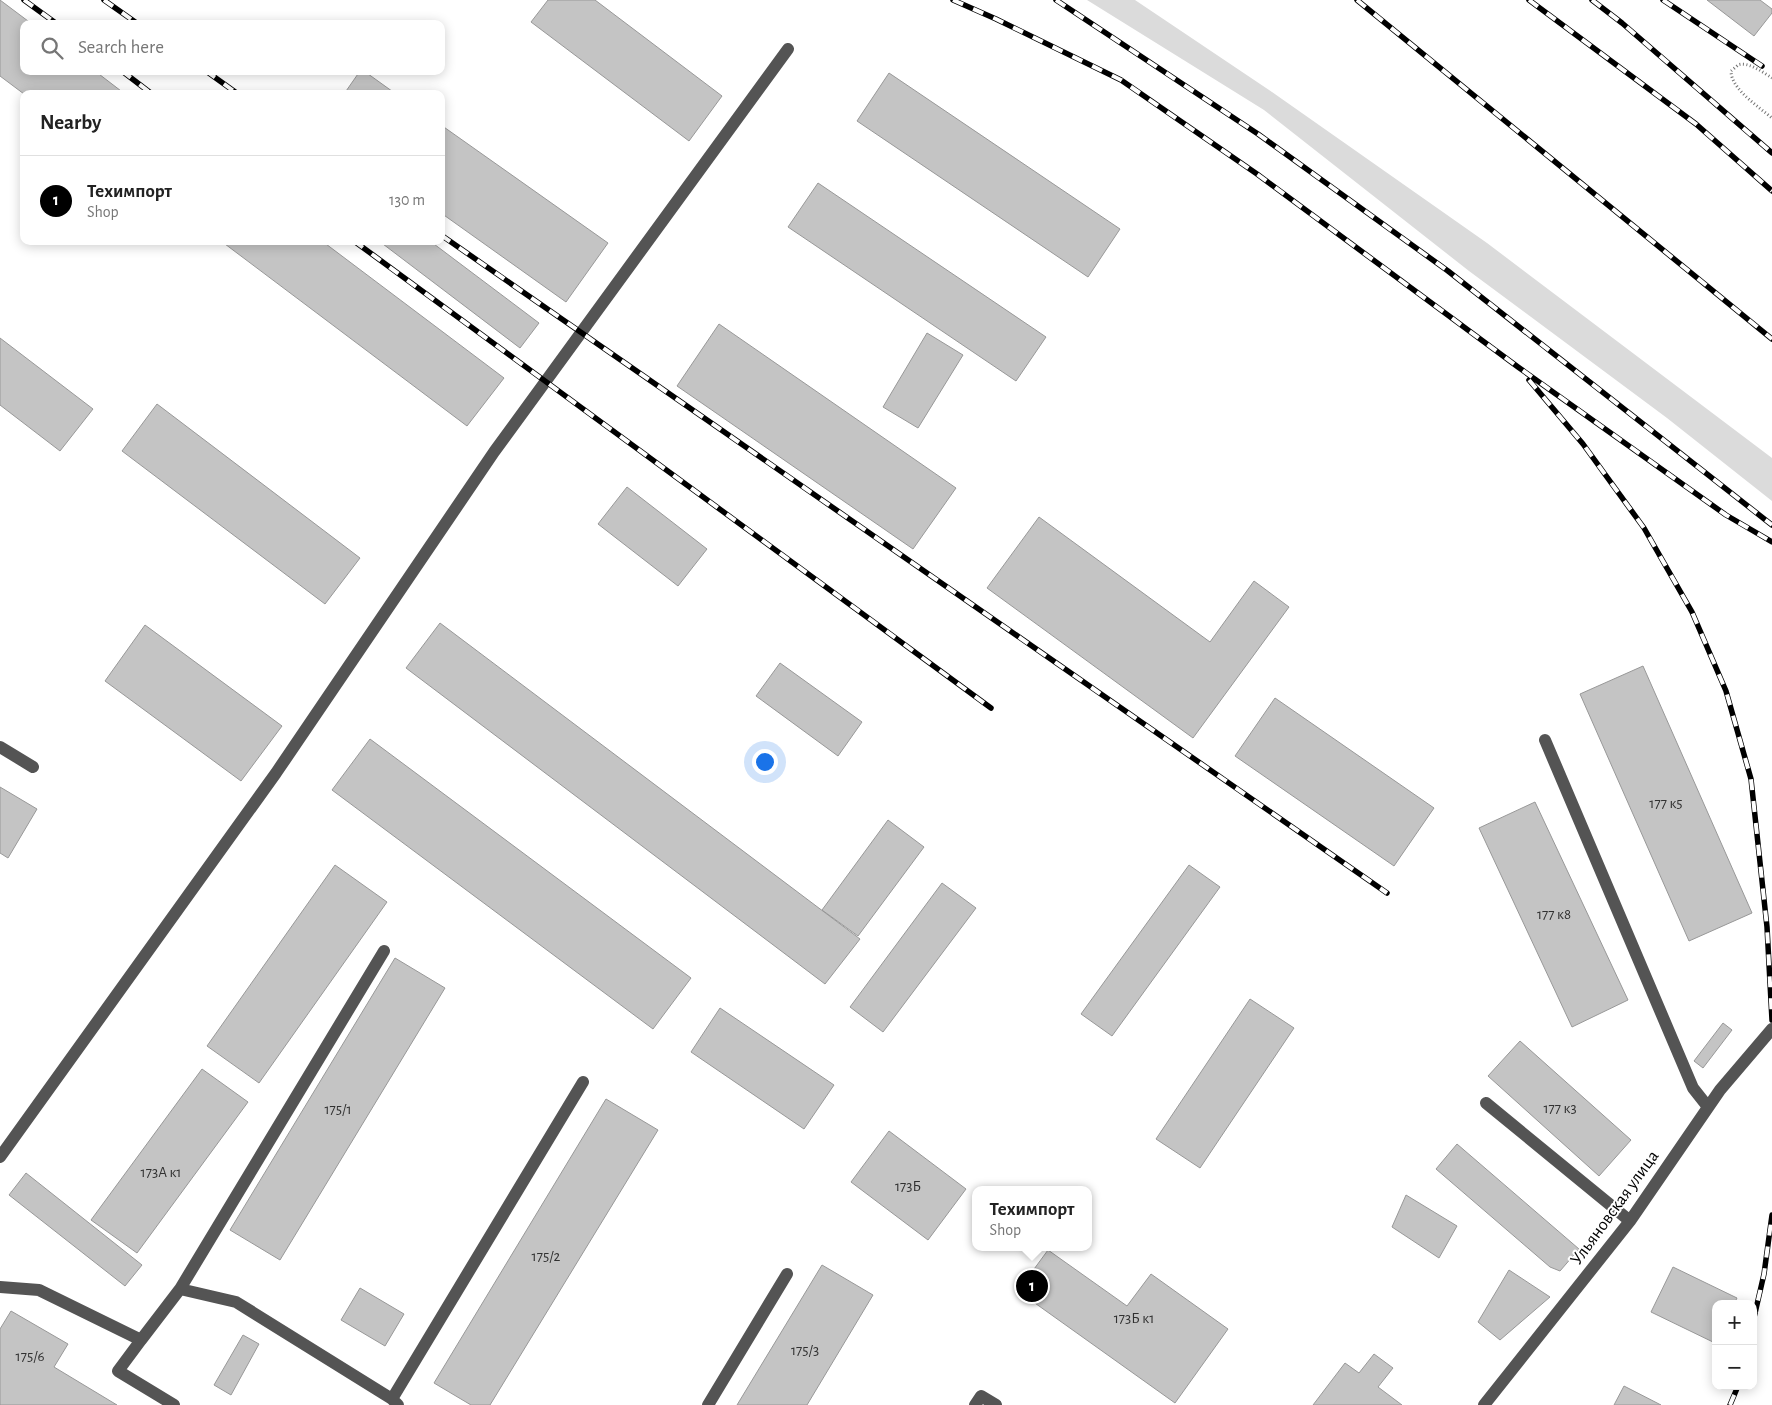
<!DOCTYPE html>
<html lang="en">
<head>
<meta charset="utf-8">
<style>
	body { margin:0; font-family:"Alegreya Sans",sans-serif; background:#f6f6f6; color:#222 }
	.controls { position:absolute; right:15px; bottom:15px; display:grid; overflow:hidden; border-radius:10px; box-shadow:0 2px 12px #0003 }
	.controls button { width:45px; height:45px; display:grid; place-items:center; padding:0; border:0; border-bottom:1px solid #e0e0e0; background:#fff; color:#222; font:25px sans-serif }
	.you { position:absolute; left:764px; top:761px; width:18px; height:18px; margin:-12px; border:4px solid #fff; border-radius:50%; background:#1a73e8; box-shadow:0 0 0 8px #1a73e833 }
	.badge { display:grid; place-items:center; width:32px; height:32px; border-radius:50%; background:#000; color:#fff; font-size:16px; font-weight:700 }
	.pin { position:absolute; translate:-50% -50%; border:2px solid #fff; box-shadow:0 1px 5px #0006 }
	.popup { position:absolute; left:972px; top:1186px; width:120px; height:65px; box-sizing:border-box; display:grid; place-content:center; border-radius:10px; background:#fff; filter:drop-shadow(0 1px 4px #0005); font-size:16px; white-space:nowrap; color:#767676 }
	.popup b { font-size:19px; color:#222 }
	.popup::after { content:''; position:absolute; left:50%; top:100%; margin-left:-10px; border:10px solid transparent; border-top-color:#fff }
	.list { margin:0; padding:0; list-style:none }
	h2 { display:flex; justify-content:space-between; align-items:center; height:65px; margin:0; padding:0 20px; font-size:21px }
	h2 small { font-size:16px; font-weight:400; color:#767676 }
	.list li { display:grid; grid-template-columns:32px 1fr auto; gap:15px; align-items:center; box-sizing:border-box; height:90px; padding:0 20px; border-top:1px solid #e0e0e0 }
	.list b { display:block; font-size:19px; white-space:nowrap }
	.list p { margin:0; font-size:16px; white-space:nowrap; color:#767676 }
	.list em { font-size:16px; font-style:normal; color:#767676 }
	.icon { flex:none; width:28px; height:28px; fill:none; stroke:currentColor; stroke-width:2; stroke-linecap:round; stroke-linejoin:round }
	.map { position:relative; flex:none; width:1772px; height:1405px; overflow:hidden }
	.search { position:absolute; background:#fff; box-shadow:0 2px 12px #0003; left:20px; top:20px; width:425px; height:55px; display:flex; align-items:center; gap:12px; box-sizing:border-box; padding:0 18px; border-radius:10px; color:#767676; font-size:19px }
	.panel { position:absolute; background:#fff; box-shadow:0 2px 12px #0003; left:20px; top:90px; width:425px; height:155px; border-radius:10px }
	.map>svg:first-child { display:block }
	.green { fill:#dbdbdb }
	.building { fill:#c4c4c4; stroke:#989898 }
	.lines { fill:none; stroke-linecap:round; stroke-linejoin:round }
	.path { stroke:#767676; stroke-width:3; stroke-dasharray:1 2.5; stroke-linecap:butt }
	.minor { stroke:#545454; stroke-width:12 }
	.rail-casing { stroke:#000; stroke-width:5.5 }
	.rail { stroke:#fff; stroke-width:4; stroke-dasharray:11; stroke-linecap:butt }
	.labels { text-anchor:middle; dominant-baseline:central; stroke-width:4; stroke-linejoin:round; paint-order:stroke }
	.number-label { font-size:15px; fill:#313131 }
	.street-label { font-size:18px; fill:#000; stroke:#fff }
</style>
</head>
<body>
<div class="map">
<svg width="1772" height="1405" viewBox="0 0 1772 1405">
	<rect width="100%" height="100%" fill="#fff"/>
	<path class="green" d="M1087,0H1135L1272,92L1487,243L1772,458V501L1667,418L1469,271L1264,110Z"/>
	<path class="building" d="M0,0L32,24H24V71H95L125,94H24L0,76Z
		M548,0H595L722,96L689,141L531,22Z
		M1707,0H1760L1772,9V13L1754,36Z
		M360,71H364L396,94H344Z
		M889,73L1120,229L1088,277L857,121Z
		M441,125L608,243L566,302L441,213Z
		M818,183L1046,337L1016,381L788,227Z
		M221,241H322L504,378L467,426Z
		M379,241H430L539,323L520,348Z
		M719,324L956,488L913,549L677,386Z
		M927,333L963,355L918,428L883,407Z
		M0,338L93,409L60,451L0,405Z
		M157,404L360,558L325,604L122,451Z
		M627,487L707,549L678,586L598,524Z
		M1039,517L1210,642L1254,581L1289,607L1193,738L987,588Z
		M440,623L860,939L825,984L406,668Z
		M145,625L282,726L241,781L105,681Z
		M780,663L862,722L838,756L756,696Z
		M1643,666L1752,913L1689,941L1580,694Z
		M1275,698L1434,808L1394,866L1235,756Z
		M370,739L691,978L653,1029L332,790Z
		M0,787L37,809L8,858L0,853Z
		M1535,802L1628,1000L1572,1027L1479,828Z
		M888,820L924,847L858,936L822,910Z
		M335,865L387,902L259,1083L207,1046Z
		M1189,865L1220,887L1112,1036L1081,1014Z
		M942,883L976,908L883,1032L850,1007Z
		M395,958L445,988L280,1260L230,1230Z
		M1250,999L1294,1028L1200,1168L1156,1139Z
		M720,1008L834,1085L804,1129L691,1052Z
		M1723,1023L1732,1030L1703,1068L1694,1061Z
		M1520,1041L1631,1140L1599,1176L1488,1076Z
		M202,1069L248,1102L137,1253L91,1220Z
		M606,1099L658,1130L490,1405H471L434,1383Z
		M889,1131L966,1189L928,1240L851,1182Z
		M1457,1144L1579,1249L1560,1271L1550,1267L1436,1169Z
		M26,1173L142,1265L125,1286L9,1195Z
		M1406,1195L1457,1226L1439,1258L1392,1227Z
		M1048,1250L1127,1306L1151,1274L1228,1329L1175,1403L1018,1291Z
		M822,1265L873,1295L807,1405H737Z
		M1673,1267L1737,1298L1734,1304H1716L1715,1343L1651,1312Z
		M1509,1270L1550,1297L1500,1340L1478,1322Z
		M360,1288L404,1314L385,1346L341,1320Z
		M11,1311L68,1344L54,1367L117,1405H0V1329Z
		M243,1335L259,1344L231,1395L214,1385Z
		M1374,1354L1393,1368L1378,1387L1402,1405H1313L1345,1363L1359,1373Z
		M1624,1386L1661,1405H1614Z"/>
	<g class="lines">
		<path class="path" d="M1772,78C1764,73 1748,61 1738,65C1737,66 1732,70 1731,71C1731,89 1759,107 1772,118"/>
		<path class="minor" d="M1545,740L1693,1088L1708,1107
			M0,747L33,767
			M1486,1103L1630,1221
			M0,1157L276,773L494,452L788,49
			M0,1287L39,1290L141,1340L180,1289L236,1302L392,1399L398,1405
			M180,1289L384,951
			M141,1340L118,1371L174,1405
			M392,1399L583,1082
			M708,1405L787,1274
			M975,1405L981,1396L996,1405
			M1484,1405L1630,1221L1720,1090L1772,1029"/>
		<g class="rail-casing">
			<path id="rail" d="M24,0L57,24
				M104,0L138,24
				M953,0L996,19L1121,80L1257,174L1518,367L1726,515L1772,542
				M1056,0L1258,134L1448,271L1772,525
				M1357,0L1772,339
				M1529,0L1696,124L1772,191
				M1592,0L1622,23L1772,153
				M1663,0L1762,66
				M122,71L152,94
				M206,71L238,94
				M441,235L1387,893
				M354,241L991,708
				M1529,380L1583,444L1644,528L1692,612L1726,691L1751,779L1767,927L1772,1020
				M1753,1322L1764,1274L1772,1215
				M1730,1405L1738,1386"/>
		</g>
		<use href="#rail" class="rail"/>
	</g>
	<g class="labels">
		<g class="number-label">
			<text x="1666" y="803">177 к5</text>
			<text x="1554" y="914">177 к8</text>
			<text x="1560" y="1108">177 к3</text>
			<text x="338" y="1109">175/1</text>
			<text x="161" y="1172">173А к1</text>
			<text x="908" y="1186">173Б</text>
			<text x="546" y="1256">175/2</text>
			<text x="1134" y="1318">173Б к1</text>
			<text x="805" y="1350">175/3</text>
			<text x="30" y="1356">175/6</text>
		</g>
		<g class="street-label">
			<text transform="translate(1615 1208) rotate(-54)">Ульяновская улица</text>
		</g>
	</g>
</svg>
<div class="controls">
<button>+</button>
<button>−</button>
</div>
<div class="you"></div>
<div class="pin badge" style="left:1032px;top:1286px">1</div>
<div class="popup"><b>Техимпорт</b>Shop</div>
<div class="search"><svg class="icon" aria-label="search" viewBox="0 0 24 24"><circle cx="10" cy="10" r="6"/><path d="M15 15l6 6"/></svg>Search here</div>
<section class="panel">
<h2>Nearby<small></small></h2>
<ul class="list">
<li><span class="badge">1</span><div><b>Техимпорт</b><p>Shop</p></div><em>130 m</em></li>
</ul>
</section>
</div>
</body>
</html>
